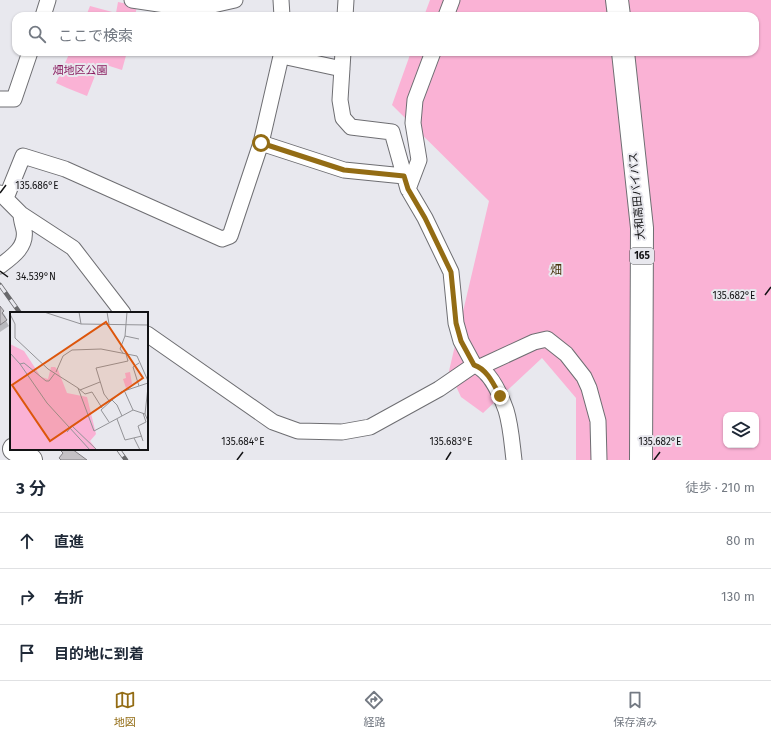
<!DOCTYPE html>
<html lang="ja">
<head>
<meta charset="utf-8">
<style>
	body { margin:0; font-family:"Fira Sans","Noto Sans JP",sans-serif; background:#f2f2f3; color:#1f2937 }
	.controls { position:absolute; right:12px; bottom:12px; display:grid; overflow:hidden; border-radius:8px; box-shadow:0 1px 3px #0004 }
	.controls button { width:36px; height:36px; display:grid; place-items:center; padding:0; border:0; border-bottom:1px solid #e0e1e3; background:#fff; color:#1f2937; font:20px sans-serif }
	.stop { position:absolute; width:12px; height:12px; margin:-9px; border:3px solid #936c14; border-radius:50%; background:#fff }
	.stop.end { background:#936c14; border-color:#fff; box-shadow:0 1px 4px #0008 }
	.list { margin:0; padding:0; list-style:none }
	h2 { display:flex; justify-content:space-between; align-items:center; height:52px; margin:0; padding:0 16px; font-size:17px }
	h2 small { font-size:13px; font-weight:400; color:#747a83 }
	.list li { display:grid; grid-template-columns:26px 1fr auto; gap:12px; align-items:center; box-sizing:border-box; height:56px; padding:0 16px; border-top:1px solid #e0e1e3 }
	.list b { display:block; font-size:15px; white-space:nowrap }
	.list em { font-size:13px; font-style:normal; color:#747a83 }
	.icon { flex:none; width:22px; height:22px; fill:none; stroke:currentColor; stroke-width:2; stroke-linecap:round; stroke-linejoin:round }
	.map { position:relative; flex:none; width:771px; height:460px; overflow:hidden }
	.search { position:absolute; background:#fff; box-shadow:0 1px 3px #0004; left:12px; right:12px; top:12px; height:44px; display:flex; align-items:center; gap:10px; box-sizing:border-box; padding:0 14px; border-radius:12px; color:#747a83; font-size:15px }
	.sheet { height:220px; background:#fff }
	nav { display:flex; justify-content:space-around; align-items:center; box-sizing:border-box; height:56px; border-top:1px solid #e0e1e3; background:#fff; font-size:11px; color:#747a83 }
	nav a { display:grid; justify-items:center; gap:2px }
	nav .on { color:#936c14 }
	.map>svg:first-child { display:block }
	.green { fill:#fab2d5; fill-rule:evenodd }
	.shadow { fill:#0003 }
	.building { fill:#c4c1c5; stroke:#817f83 }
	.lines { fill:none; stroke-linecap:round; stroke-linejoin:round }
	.street-casing { stroke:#6e6e72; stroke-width:17 }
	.highway-casing { stroke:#6e6e72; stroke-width:24 }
	.street { stroke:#fff; stroke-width:15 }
	.highway { stroke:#fff; stroke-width:22 }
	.rail-casing { stroke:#69696c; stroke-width:4.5 }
	.rail { stroke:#e8e8ee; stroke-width:3; stroke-dasharray:9; stroke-linecap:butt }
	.route { stroke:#936c14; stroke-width:5 }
	.ticks { fill:none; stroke:#131315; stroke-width:1.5 }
	.labels { text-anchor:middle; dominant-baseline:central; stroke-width:4; stroke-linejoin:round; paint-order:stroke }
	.shield { fill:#e8e8ee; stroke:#535356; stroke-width:1 }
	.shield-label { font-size:10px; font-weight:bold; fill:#131315 }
	.park-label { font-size:11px; fill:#891c5f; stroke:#e8e8ee }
	.street-label { font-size:11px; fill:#131315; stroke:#e8e8ee }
	.neighbourhood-label { font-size:12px; fill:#48350e; stroke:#e8e8ee }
	.inset-road { fill:none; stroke:#939397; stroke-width:1 }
	.view { fill:#dd560c; fill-opacity:0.15; stroke:#dd560c; stroke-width:2 }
	.inset-edge { fill:none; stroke:#131315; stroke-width:2 }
	.ticks-label { font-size:10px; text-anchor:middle; fill:#131315; stroke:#e8e8ee; stroke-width:4; stroke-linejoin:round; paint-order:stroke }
</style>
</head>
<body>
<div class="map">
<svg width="771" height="460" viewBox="0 0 771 460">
	<rect width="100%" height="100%" fill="#e8e8ee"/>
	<path class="green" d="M430,0H771V460H576V398L542,358L483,413L461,397L449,371L489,201L392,105L411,52H755V16H424ZM726,415H756V445H726Z
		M118,2L137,6L135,16H86L90,6L116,13Z
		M70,52H127L122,70L100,63L87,96L67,88L56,83Z"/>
	<path class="shadow" d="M0,308L6,317L5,319L9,326L0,332Z"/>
	<path class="building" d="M0,306L4,311L2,313L7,320L0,325Z
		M63,449H72L87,460H61L59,458L63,453L61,451Z"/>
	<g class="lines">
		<g class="street-casing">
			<path id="street" d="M132,0L179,7H204L235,0
				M281,0L282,16
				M43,16L48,0
				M345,16L346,0
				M446,16L452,0
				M343,52L340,100L343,118L351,127L392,132L408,189
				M433,52L415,100L413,123L419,160L408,189L425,218L451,272L456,323L461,341L474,365C490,370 501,396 506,410C511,426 512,444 514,460
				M282,56L342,69
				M0,99H14L30,52
				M261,143L344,170L404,176
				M0,193L21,214L73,248L123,313
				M6,198L23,156L65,169L222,239L230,236L261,143L282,52
				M0,266C12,257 27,247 24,230C23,225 21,220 21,214
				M147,334L273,422L298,431L342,432L370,427L439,389L474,365
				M480,367L534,342L547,339L566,354L584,377L589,388L598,421L599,460"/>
		</g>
		<g class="highway-casing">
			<path id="highway" d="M617,0L619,16
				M623,52L642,228L641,460
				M14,449L31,460"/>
		</g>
		<use href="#street" class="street"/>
		<use href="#highway" class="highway"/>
		<g class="rail-casing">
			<path id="rail" d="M0,285L20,313
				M118,449L126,460"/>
		</g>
		<use href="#rail" class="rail"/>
	</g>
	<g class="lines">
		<path class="route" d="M261,143L344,170L404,176L408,189L425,218L451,272L456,323L461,341L474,365C487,369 494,385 500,396"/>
	</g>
	<path class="ticks" d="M0,193L6,185M0,271L8,277M765,295L771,287M237,460L243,452M446,460L451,452M654,460L660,452"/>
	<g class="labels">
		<rect class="shield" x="630" y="248" width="24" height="16" rx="3"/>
		<g class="shield-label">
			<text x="642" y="256">165</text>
		</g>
		<g class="park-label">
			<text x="80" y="70">畑地区公園</text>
		</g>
		<g class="street-label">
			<text transform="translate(637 196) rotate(-95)">大和高田バイパス</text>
		</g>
		<g class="neighbourhood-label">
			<text x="556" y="270">畑</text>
		</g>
	</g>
	<g transform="translate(10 312)">
		<rect width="138" height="138" fill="#e8e8ee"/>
		<path d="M0,32L14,39L31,65L38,67L41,55H45L48,58L57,81L77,85L86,122L80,129L87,138H0ZM120,60L122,72L116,76L113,67L116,66L115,61Z" fill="#fab2d5"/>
		<path class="inset-road" d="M34,0L71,12L138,13M69,0L71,12M97,0L99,12M0,2L5,12V26L38,57L68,76L84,119L123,98L135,102M115,24L129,27M0,41L10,52L37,91L80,138M113,41L110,37L115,24L117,0M10,52L14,51L36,69H39L45,61M46,60L53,44L62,38L91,37L127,44L138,69M129,74L123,55L129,51M138,75L135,102L138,109M68,76L75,82L82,80L92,96M70,78L90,70M114,78L123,98M102,88L107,93L112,104M100,90L94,82L86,56L118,49L116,42M133,101L136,110L128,114L133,129M107,107L115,128L132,124M99,110L91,98L111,80L138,71M57,120L62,114L87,138M124,126L130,138"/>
		<path class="view" d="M96,10L133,66L40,129L2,73Z"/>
		<rect width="138" height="138" class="inset-edge"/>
	</g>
	<g class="ticks-label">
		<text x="37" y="189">135.686°E</text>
		<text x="36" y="280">34.539°N</text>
		<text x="734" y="299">135.682°E</text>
		<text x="243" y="445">135.684°E</text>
		<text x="451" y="445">135.683°E</text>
		<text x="660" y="445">135.682°E</text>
	</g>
</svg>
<div class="controls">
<button><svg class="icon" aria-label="layers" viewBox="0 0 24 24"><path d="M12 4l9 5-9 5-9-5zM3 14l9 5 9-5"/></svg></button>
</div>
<div class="stop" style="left:261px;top:143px"></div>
<div class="stop end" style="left:500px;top:396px"></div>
<div class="search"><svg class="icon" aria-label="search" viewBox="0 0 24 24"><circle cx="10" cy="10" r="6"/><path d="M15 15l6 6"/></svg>ここで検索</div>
</div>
<section class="sheet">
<h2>3 分<small>徒歩 · 210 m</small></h2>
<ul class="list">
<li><svg class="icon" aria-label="ahead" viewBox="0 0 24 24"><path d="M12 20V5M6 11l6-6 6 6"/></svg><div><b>直進</b></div><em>80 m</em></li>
<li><svg class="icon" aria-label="right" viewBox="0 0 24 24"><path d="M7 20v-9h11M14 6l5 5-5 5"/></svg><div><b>右折</b></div><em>130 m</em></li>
<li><svg class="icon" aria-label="arrive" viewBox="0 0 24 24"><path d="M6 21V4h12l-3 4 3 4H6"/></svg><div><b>目的地に到着</b></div></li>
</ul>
</section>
<nav>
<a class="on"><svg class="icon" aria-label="map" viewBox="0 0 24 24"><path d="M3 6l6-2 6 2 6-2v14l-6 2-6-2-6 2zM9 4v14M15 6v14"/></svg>地図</a>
<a><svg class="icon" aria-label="directions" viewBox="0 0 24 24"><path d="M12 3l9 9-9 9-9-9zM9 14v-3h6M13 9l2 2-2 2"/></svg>経路</a>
<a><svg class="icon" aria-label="saved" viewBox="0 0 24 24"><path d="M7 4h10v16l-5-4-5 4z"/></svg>保存済み</a>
</nav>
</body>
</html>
